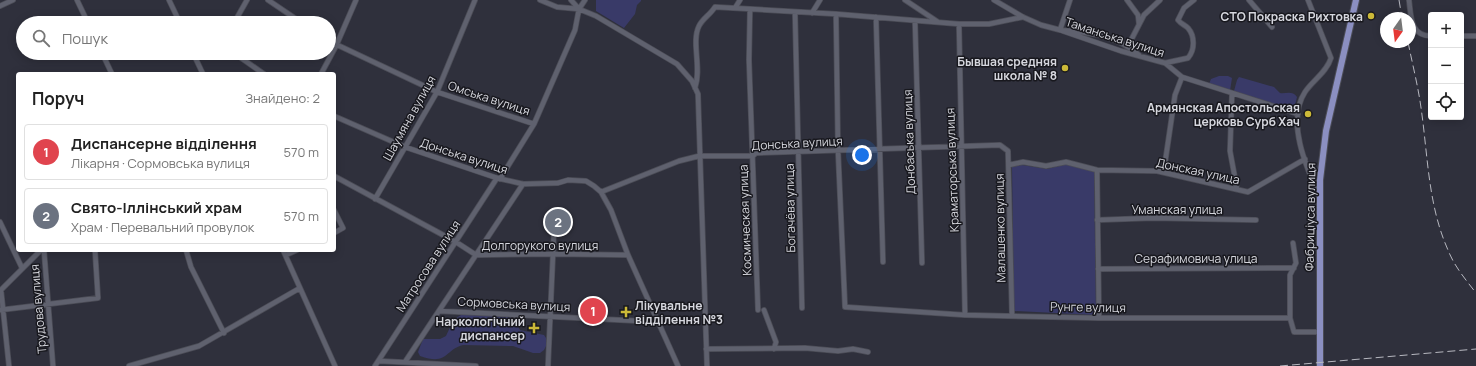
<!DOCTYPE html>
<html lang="uk">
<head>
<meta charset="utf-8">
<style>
	body { margin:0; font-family:Manrope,sans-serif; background:#f6f6f6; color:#222 }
	.controls { position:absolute; right:12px; top:12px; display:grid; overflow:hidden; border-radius:4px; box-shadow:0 2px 10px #0003 }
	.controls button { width:36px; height:36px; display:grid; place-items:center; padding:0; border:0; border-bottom:1px solid #e0e0e0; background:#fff; color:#222; font:20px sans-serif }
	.compass { position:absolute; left:1380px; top:12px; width:36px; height:36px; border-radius:50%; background:#fff; box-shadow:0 2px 10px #0003; rotate:194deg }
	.you { position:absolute; left:862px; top:155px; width:14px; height:14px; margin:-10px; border:3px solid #fff; border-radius:50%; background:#1a73e8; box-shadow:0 0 0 6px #1a73e833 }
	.badge { display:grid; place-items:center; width:26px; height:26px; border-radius:50%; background:#d93025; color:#fff; font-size:13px; font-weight:700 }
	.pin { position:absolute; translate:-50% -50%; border:2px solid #fff; box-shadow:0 1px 4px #0006 }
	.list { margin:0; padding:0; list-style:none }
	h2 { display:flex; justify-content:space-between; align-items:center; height:52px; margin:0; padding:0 16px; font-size:17px }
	h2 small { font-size:13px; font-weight:400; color:#767676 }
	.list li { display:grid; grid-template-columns:26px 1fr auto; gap:12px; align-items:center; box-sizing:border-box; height:56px; margin:0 8px 8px; padding:0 8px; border:1px solid #e0e0e0; border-radius:4px }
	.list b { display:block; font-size:15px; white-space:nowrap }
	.list p { margin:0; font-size:13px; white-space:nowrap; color:#767676 }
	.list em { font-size:13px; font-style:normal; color:#767676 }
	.icon { flex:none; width:22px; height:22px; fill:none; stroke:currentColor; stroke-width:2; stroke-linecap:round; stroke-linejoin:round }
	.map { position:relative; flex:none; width:1476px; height:366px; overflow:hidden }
	.search { position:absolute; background:#fff; box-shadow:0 2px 10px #0003; left:16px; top:16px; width:320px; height:44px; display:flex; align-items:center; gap:10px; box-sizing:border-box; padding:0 14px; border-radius:22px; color:#767676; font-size:15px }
	.panel { position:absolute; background:#fff; box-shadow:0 2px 10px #0003; left:16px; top:72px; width:320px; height:180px; border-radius:4px }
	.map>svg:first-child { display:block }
	.green { fill:#393a68 }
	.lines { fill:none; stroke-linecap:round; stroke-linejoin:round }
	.minor-casing { stroke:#4c4d57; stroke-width:6 }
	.major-casing { stroke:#4c4d57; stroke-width:8 }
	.minor { stroke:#5f616e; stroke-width:4.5 }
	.major { stroke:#8b8fc1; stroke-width:6 }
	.rail { stroke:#b7b8c0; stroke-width:1; stroke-dasharray:8 4; stroke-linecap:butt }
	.poi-dot { fill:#ccb938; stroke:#18181e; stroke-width:1.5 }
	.labels { text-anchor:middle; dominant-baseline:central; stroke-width:3; stroke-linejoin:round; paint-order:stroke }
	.poi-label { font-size:12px; font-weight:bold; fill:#d6d7de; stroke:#18181e; text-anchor:end }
	.street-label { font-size:12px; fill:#d6d7de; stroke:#18181e }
</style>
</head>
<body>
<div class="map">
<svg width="1476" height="366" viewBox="0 0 1476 366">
	<rect width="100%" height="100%" fill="#2f303c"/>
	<path class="green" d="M596,0H641V1L637,5L635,14L624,28L596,11Z
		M1219,76H1228L1232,78L1230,91L1209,84L1211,79Z
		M1239,77L1274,87L1280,93C1286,94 1292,90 1297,97L1294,109L1292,110L1234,91L1237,80Z
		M1067,164L1094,171L1096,315L1014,311L1012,167L1022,165L1047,169Z
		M464,314L509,316L514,319L520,330L544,335L546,338L547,344L544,350L540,353H533L513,346L463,345C444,350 448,366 420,356L418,352L423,339H440L446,336C450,328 454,316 464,314Z"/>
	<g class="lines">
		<g class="minor-casing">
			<path id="minor" d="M77,0L88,23
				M169,0L180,23
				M268,0L302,23
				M540,0L557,7L579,9L596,16L677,64L692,81L698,94L707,366
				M571,0L579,9
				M905,0L938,22
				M994,0L1023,17L1041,25L1060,30L1121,51L1165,63L1182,77L1298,114
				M1070,0L1060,30C1090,33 1114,34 1139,55
				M1127,0L1138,15L1139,24
				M1249,0L1272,27
				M1308,0L1331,58C1327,72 1312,81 1305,92C1286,121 1306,167 1319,195
				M1409,0C1411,16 1410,36 1431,36
				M0,6L13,0
				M735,8L740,0
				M750,9L749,60L758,310
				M795,12L802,308
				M812,13L820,0
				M836,14L838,150L845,307L965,315L1099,318H1290L1294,332H1320
				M876,17L883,262
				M915,21L922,263
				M234,23L247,0
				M959,24L965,315
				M1461,36H1476
				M329,41L437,92L534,124
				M1128,46L1144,15L1160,0
				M102,53L112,74
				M193,53L203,74
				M234,53L264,74
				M1165,63L1188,58C1195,50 1195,36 1188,28C1185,25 1181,24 1178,20L1184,8L1194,0
				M321,74L336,46L356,0
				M695,88C702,68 691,42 699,26C703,18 710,15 715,7L836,14L959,24H989L1023,17
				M1232,94L1230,151L1237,189
				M334,116L405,147L497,178L523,184L558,183L568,180L586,181L594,186L601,192L611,210L628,255L678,366
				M1009,165L1023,162L1046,166L1066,162L1097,170L1157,171L1248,192L1305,159
				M1097,170L1099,318
				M1161,172L1165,163L1175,95L1182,77
				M334,176L456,242L476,255L555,254L628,255
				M500,179L534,124L575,30L579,9L585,0
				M601,192L679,161L699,156H753L756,153L1000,145L1008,151L1012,315
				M375,199L437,92L475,0
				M334,210L343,228L334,233
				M1097,220L1153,218L1256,220
				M0,222L22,268
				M44,250L53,366
				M186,250L191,267L224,333
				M283,250L335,366
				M286,255L297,250
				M1098,269L1294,268
				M0,310L98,298L95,250
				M764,310L776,342L774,349
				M439,311L660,322
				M1290,318V275L1296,263L1293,243
				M706,349L805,348L838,351L853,349L868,352
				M379,361L476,366
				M405,362L523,184
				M9,366L1,290L41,250
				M129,366L199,346L300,288
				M375,366L497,178
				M548,366L554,231"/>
		</g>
		<g class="major-casing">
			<path id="major" d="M1320,366V180L1326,131L1356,0"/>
		</g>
		<use href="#minor" class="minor"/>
		<use href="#major" class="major"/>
		<path class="rail" d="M1399,0L1402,18
			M1408,42C1412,62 1417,82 1420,101C1428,151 1427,203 1448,250C1454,266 1466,280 1476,293
			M1280,366L1476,349"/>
	</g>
	<g class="poi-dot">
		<circle cx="1371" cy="16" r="4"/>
		<circle cx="1065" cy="68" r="4"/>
		<circle cx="1308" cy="114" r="4"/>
		<path d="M624 306h4v4h4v4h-4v4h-4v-4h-4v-4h4z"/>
		<path d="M532 322h4v4h4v4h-4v4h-4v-4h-4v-4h4z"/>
	</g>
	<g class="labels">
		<g class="poi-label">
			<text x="1363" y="16">СТО Покраска Рихтовка</text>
			<text x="1057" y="61">Бывшая средняя<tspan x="1057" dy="14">школа № 8</tspan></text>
			<text x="1300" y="107">Армянская Апостольская<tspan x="1300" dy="14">церковь Сурб Хач</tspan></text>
			<text x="635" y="305" text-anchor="start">Лікувальне<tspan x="635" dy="14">відділення №3</tspan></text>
			<text x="525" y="321">Наркологічний<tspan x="525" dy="14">диспансер</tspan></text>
		</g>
		<g class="street-label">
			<text transform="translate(1115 37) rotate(18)">Таманська вулиця</text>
			<text transform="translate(489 98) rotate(18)">Омська вулиця</text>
			<text transform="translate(409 118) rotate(-61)">Шаумяна вулиця</text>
			<text transform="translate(909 142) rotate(-92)">Донбаська вулиця</text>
			<text transform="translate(797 143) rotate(-3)">Донська вулиця</text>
			<text transform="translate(464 156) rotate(18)">Донська вулиця</text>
			<text transform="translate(952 170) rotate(-92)">Краматорська вулиця</text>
			<text transform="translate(1198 171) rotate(12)">Донская улица</text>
			<text transform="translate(790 208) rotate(-91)">Богачёва улица</text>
			<text x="1177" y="209">Уманская улица</text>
			<text transform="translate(1310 217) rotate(-89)">Фабриціуса вулиця</text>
			<text transform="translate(745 220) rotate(-92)">Космическая улица</text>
			<text transform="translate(1000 228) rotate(-91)">Малашенко вулиця</text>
			<text x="540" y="245">Долгорукого вулиця</text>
			<text x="1196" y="258">Серафимовича улица</text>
			<text transform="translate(428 266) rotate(-57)">Матросова вулиця</text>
			<text transform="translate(514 304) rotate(3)">Сормовська вулиця</text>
			<text transform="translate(1088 307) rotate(1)">Рунге вулиця</text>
			<text transform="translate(38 309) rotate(-95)">Трудова вулиця</text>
		</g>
	</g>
</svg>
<div class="controls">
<button>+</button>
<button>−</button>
<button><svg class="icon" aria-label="locate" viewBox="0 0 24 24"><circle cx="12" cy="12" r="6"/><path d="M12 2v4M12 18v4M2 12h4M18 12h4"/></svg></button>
</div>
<svg class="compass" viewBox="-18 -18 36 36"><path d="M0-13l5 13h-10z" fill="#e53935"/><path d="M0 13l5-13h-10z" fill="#767676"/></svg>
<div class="you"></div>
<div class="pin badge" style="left:593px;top:311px;background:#e0444e">1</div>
<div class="pin badge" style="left:558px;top:222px;background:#6b7280">2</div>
<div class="search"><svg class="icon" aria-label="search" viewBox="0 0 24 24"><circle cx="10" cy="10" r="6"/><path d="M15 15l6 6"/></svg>Пошук</div>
<section class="panel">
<h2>Поруч<small>Знайдено: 2</small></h2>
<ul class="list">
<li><span class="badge" style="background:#e0444e">1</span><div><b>Диспансерне відділення</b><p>Лікарня · Сормовська вулиця</p></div><em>570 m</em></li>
<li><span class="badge" style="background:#6b7280">2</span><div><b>Свято-Іллінський храм</b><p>Храм · Перевальний провулок</p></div><em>570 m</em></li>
</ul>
</section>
</div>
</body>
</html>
